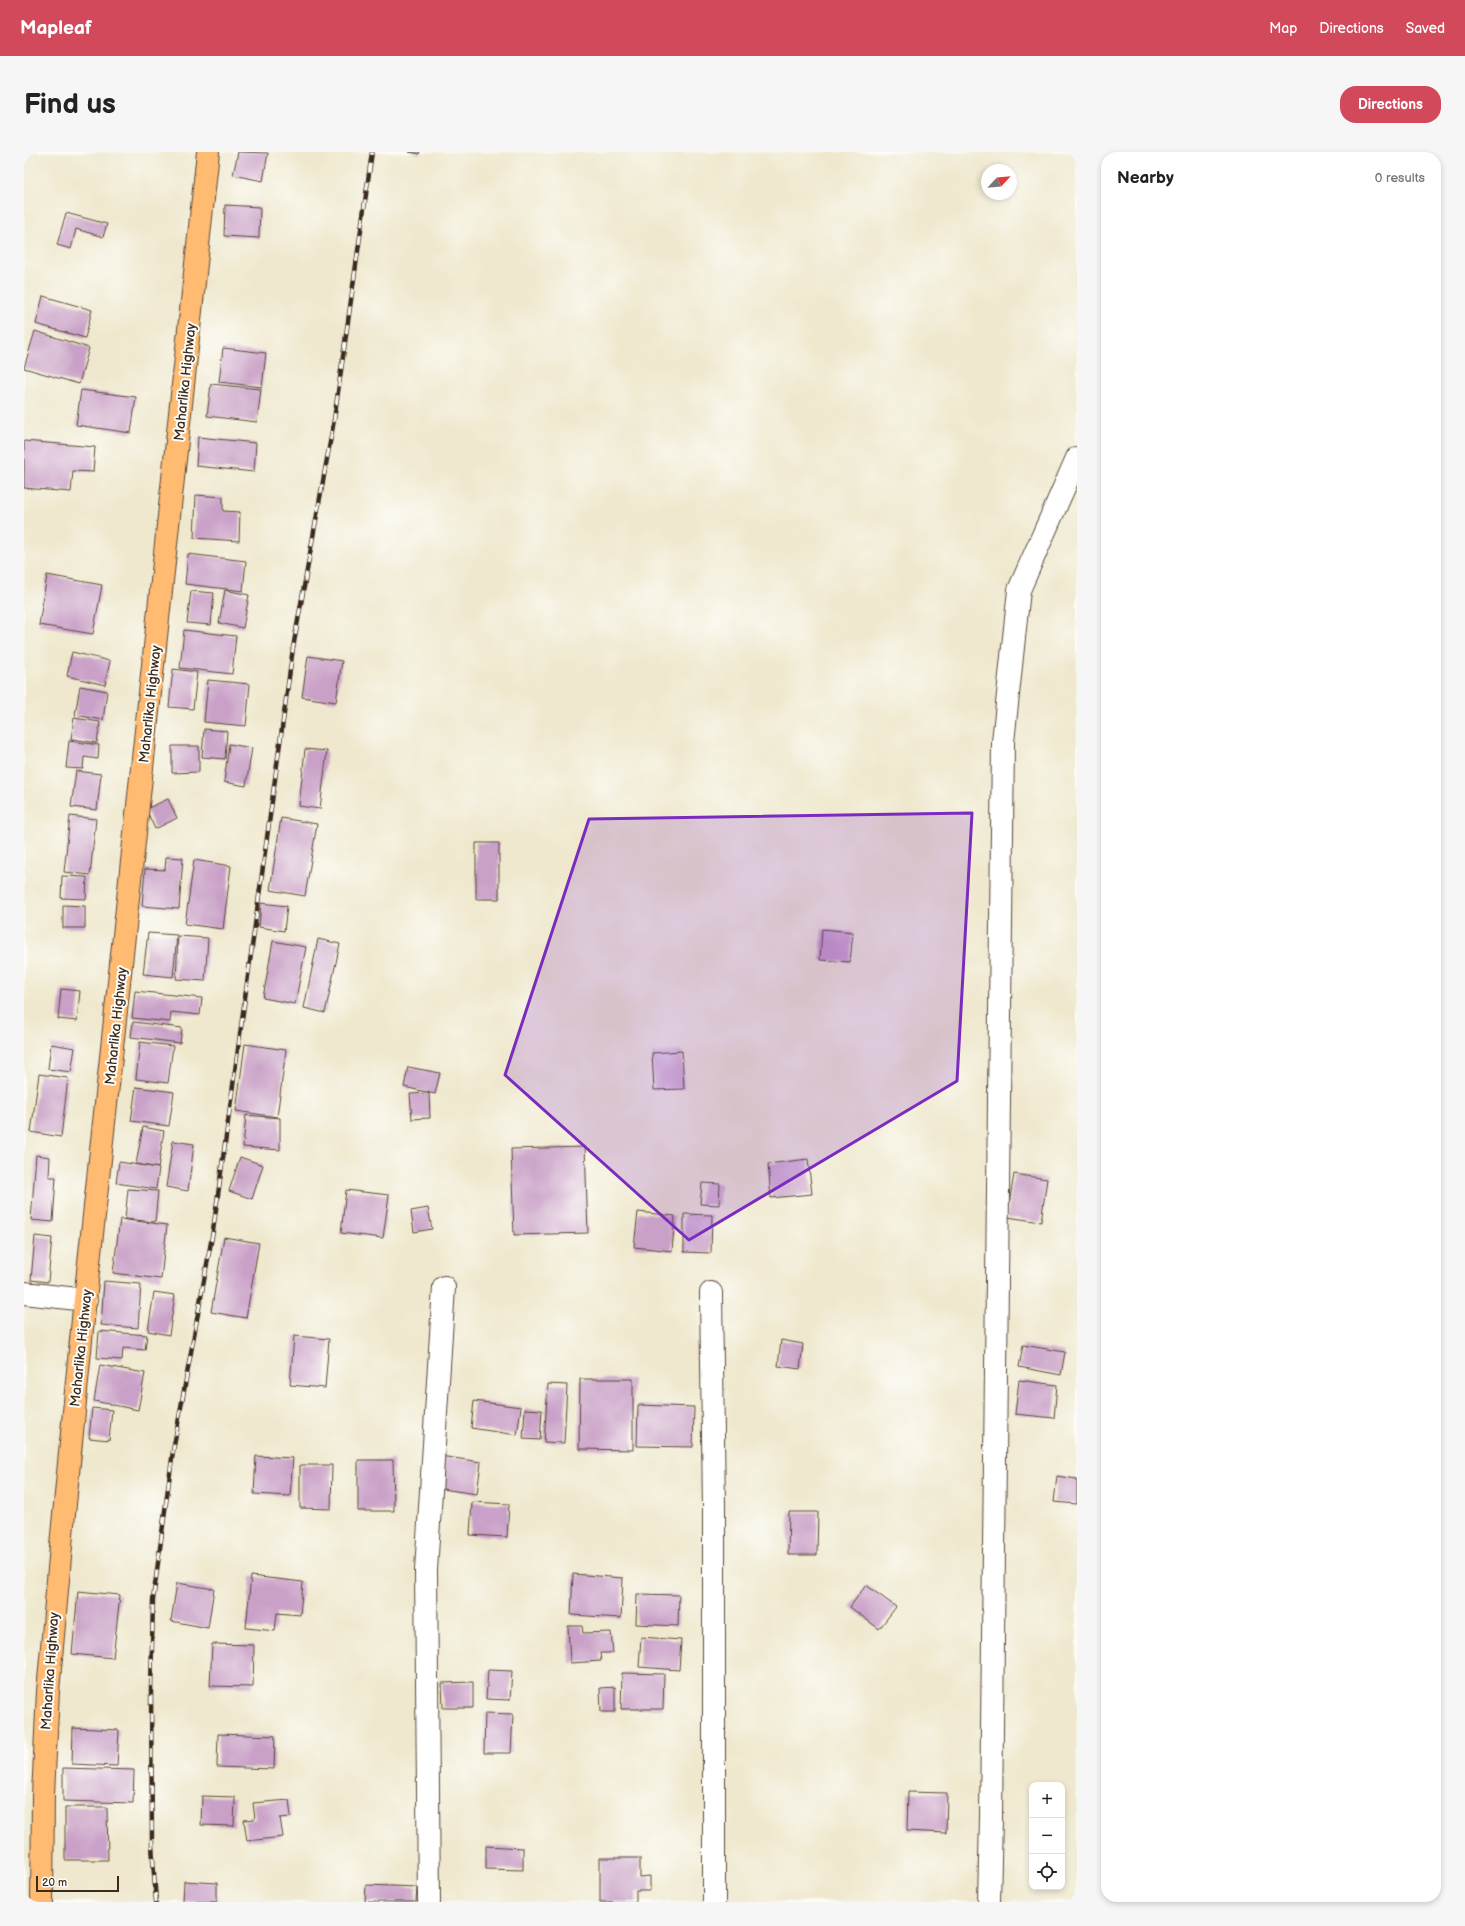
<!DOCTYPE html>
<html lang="en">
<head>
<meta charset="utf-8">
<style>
	body { margin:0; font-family:"Balsamiq Sans",sans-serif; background:#f6f6f6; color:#222 }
	.controls { position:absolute; right:12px; bottom:12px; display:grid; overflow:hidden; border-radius:8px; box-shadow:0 2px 6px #0003 }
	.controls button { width:36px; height:36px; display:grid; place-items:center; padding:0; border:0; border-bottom:1px solid #e0e0e0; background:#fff; color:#222; font:20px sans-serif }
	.compass { position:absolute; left:957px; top:12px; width:36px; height:36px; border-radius:50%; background:#fff; box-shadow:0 2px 6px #0003; rotate:64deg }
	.scale { position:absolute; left:12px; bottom:10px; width:83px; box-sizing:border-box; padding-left:4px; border:2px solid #3b2a1e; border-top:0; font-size:11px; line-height:14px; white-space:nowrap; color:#3b2a1e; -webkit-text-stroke:3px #fdfcf7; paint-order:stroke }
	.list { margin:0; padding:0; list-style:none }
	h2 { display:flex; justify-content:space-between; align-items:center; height:52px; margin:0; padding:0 16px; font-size:17px }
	h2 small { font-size:13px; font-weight:400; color:#767676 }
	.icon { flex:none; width:22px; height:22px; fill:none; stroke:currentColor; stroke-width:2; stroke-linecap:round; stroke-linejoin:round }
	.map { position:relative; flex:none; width:1053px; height:1750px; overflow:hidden; border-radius:16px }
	header { display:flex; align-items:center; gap:24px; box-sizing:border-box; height:56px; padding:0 20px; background:#d1495b; color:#fff }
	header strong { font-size:19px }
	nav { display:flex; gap:22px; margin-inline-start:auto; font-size:14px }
	.intro { display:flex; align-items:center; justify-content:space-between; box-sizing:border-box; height:96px; padding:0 24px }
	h1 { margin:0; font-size:28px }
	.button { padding:10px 18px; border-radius:16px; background:#d1495b; color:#fff; font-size:14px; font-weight:700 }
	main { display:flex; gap:24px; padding:0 24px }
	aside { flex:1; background:#fff; border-radius:16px; box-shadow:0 2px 6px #0003 }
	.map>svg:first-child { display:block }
	.building { fill:#c9a0c7 }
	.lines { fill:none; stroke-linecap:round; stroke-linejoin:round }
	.minor-casing { stroke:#564638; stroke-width:24 }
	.trunk-casing { stroke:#564638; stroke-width:24 }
	.minor { stroke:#fff; stroke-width:22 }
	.trunk { stroke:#ffbb71; stroke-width:22 }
	.rail-casing { stroke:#3b2a1e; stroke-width:4.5 }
	.rail { stroke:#fdfcf7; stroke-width:3; stroke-dasharray:9; stroke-linecap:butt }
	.marked { fill:#7b2cbf; fill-opacity:0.2; stroke:#7b2cbf; stroke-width:3; stroke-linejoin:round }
	.labels { text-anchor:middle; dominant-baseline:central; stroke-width:4; stroke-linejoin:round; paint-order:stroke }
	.street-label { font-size:14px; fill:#3b2a1e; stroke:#fdfcf7 }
</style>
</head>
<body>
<header>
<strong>Mapleaf</strong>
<nav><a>Map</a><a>Directions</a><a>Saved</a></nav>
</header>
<div class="intro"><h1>Find us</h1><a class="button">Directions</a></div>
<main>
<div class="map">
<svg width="1053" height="1750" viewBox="0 0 1053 1750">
	<rect width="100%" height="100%" fill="#fdfcf7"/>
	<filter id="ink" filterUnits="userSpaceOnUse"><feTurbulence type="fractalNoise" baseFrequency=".025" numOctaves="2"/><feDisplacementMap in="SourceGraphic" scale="8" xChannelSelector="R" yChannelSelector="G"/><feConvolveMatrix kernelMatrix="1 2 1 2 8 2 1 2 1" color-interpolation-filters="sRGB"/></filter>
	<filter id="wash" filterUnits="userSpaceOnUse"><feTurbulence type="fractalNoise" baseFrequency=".012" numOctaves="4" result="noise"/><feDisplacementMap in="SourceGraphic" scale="16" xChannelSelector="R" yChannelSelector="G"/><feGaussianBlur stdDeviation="0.9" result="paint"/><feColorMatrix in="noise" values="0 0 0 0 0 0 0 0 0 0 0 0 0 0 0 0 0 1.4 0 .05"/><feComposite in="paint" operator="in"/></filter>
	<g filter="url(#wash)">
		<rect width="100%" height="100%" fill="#efe8ce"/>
		<g id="blocks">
			<path class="building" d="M214,0L244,1L239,29L209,23Z
				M385,0H396L395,2Z
				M201,53L236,55L235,86L200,84Z
				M42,61L83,72L79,85L52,77L47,97L33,93Z
				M19,144L68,158L61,186L12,172Z
				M11,179L65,196L55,232L0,216Z
				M199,196L242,201L238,235L195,230Z
				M187,232L237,237L233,270L183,264Z
				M57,238L112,245L107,281L52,273Z
				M174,285L232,291L230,320L172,314Z
				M0,289L71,295L69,320L49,319L47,340L0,336Z
				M172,343L199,345V359L216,360L215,389L170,386Z
				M164,402L222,409L219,439L161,432Z
				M23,423L78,433L69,482L15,473Z
				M201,438L225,443L219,476L195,471Z
				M167,439L190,441L187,473L163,471Z
				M160,478L212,484L208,522L156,516Z
				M48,500L86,509L81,533L43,524Z
				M284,504L318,509L312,550L278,545Z
				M149,517L173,520L169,557L145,555Z
				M184,528L226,532L222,574L180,570Z
				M56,534L83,539L79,568L51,563Z
				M50,566L76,570L73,591L47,587Z
				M180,577L203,579L201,607L178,605Z
				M45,589L75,593L74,607L60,605L59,617L42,616Z
				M205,592L228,596L222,634L200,630Z
				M148,594H175V620L148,621Z
				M281,597L303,599L296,657L275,654Z
				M52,619L77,622L73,658L47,655Z
				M144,647L153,666L131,677L122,657Z
				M46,664L72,667L66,723L40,720Z
				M257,666L293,672L281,744L246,738Z
				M452,691H475V747H452Z
				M142,705L159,706L155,757L118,754L121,717L141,718Z
				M170,708L207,714L199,777L161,772Z
				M38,724L63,725L62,747L37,746Z
				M237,751L263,754L260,779L235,775Z
				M39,753L61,754V776H39Z
				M798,777L829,780L826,810L796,808Z
				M124,781L153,783L149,825L119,822Z
				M154,784L184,786L181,829L152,827Z
				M294,787L316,792L301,861L280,856Z
				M249,789L282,795L271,852L239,846Z
				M37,837L56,839L53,869L34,867Z
				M111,839L178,846L176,863L147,860L146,870L108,866Z
				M109,870L158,876L156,891L107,885Z
				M116,890L149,894L144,931L112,927Z
				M27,892L51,896L47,920L24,917Z
				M221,892L262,898L253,965L212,959Z
				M658,899L660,937L630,938L628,901Z
				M384,915L416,921L411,942L380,935Z
				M15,922L44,926L37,985L7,980Z
				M112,935L150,940L145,974L107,969Z
				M405,941L406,966L388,967L386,942Z
				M222,963L256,966V998L219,995Z
				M119,975L140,979L134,1016L112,1012Z
				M149,989L170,992L164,1039L142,1035Z
				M561,995L564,1081L490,1083L487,997Z
				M12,1003L26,1005L25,1025H32L29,1070L7,1068Z
				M216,1005L239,1013L228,1047L205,1039Z
				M784,1007L788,1042L747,1046L744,1012Z
				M95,1010L135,1016L132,1037L92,1031Z
				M990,1022L1023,1027L1017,1070L983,1065Z
				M678,1031L696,1032L695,1053L676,1052Z
				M104,1037L134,1039L131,1070L101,1067Z
				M322,1038L365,1043L359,1086L317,1081Z
				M404,1056L408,1077L390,1080L387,1059Z
				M614,1060L651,1064L648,1099L610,1095Z
				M660,1062L688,1063L687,1101L660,1100Z
				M96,1067L143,1073L137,1127L89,1121Z
				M11,1084L28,1086L24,1130L7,1128Z
				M200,1085L235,1091L222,1166L187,1160Z
				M80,1129L117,1132L114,1176L77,1173Z
				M130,1140L151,1143L145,1183L124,1179Z
				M75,1179L123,1183L121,1198L99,1196L98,1208L73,1206Z
				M270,1184L305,1187L301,1236L266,1233Z
				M757,1188L779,1192L776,1217L754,1214Z
				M999,1193L1041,1200L1037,1223L995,1215Z
				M76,1213L121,1221L114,1258L70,1249Z
				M556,1227H609V1298L555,1297Z
				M995,1228L1033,1233L1030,1266L991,1262Z
				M524,1232L543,1233L540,1291L520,1290Z
				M450,1249L497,1255L493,1283L447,1276Z
				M614,1253L670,1255L669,1295L613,1294Z
				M68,1256L88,1258L85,1288L65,1286Z
				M501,1257L518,1258L516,1288L499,1287Z
				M232,1304L269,1306L266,1344L230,1342Z
				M416,1304L457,1310L453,1342L411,1336Z
				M334,1308H369L370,1359H334Z
				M276,1313H308L307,1357L276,1356Z
				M1033,1324L1053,1327V1352L1030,1350Z
				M448,1350L485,1352L483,1385L446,1383Z
				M765,1360H794L793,1403H764Z
				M549,1422L599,1426L597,1466L547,1463Z
				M227,1424L279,1430L276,1463L253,1461L251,1479L222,1476Z
				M153,1431L190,1437L184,1476L147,1469Z
				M842,1433L872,1455L855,1477L826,1455Z
				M54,1439L96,1443L89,1506L48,1502Z
				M613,1442L655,1443L654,1474L612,1472Z
				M544,1474H558L559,1481L587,1480L589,1501H576L577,1509L546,1511Z
				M617,1485L657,1488L655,1518L615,1515Z
				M188,1492L230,1493L229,1535L186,1534Z
				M464,1518L488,1519L486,1548L462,1547Z
				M598,1521L640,1522L639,1557H597Z
				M449,1530V1556H419L418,1531Z
				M591,1535V1560H577L576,1536Z
				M461,1561L489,1562L487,1601H460Z
				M49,1576L95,1578L93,1614L48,1612Z
				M194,1582L251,1584L250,1617L193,1615Z
				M39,1616L110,1618L109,1651L39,1649Z
				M884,1640L923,1641L922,1681L883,1679Z
				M178,1644L211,1645L210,1674L177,1673Z
				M265,1648L267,1665L256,1666L259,1685L223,1689L220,1668L231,1667L229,1651Z
				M41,1655H83L84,1708H41Z
				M462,1694L499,1696V1718L462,1717Z
				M576,1706H616V1725L626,1724V1739H612V1750H576Z
				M160,1729L193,1731V1750H159Z
				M342,1733L393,1735L392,1750H341Z"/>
		</g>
	</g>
	<g filter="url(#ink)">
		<use href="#blocks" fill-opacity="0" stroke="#564638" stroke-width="1"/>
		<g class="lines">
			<g class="minor-casing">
				<path id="minor" d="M0,1141L62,1148
					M687,1141L690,1356V1750
					M405,1750L402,1418L420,1135
					M965,1750L967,1666L979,590L995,438L1053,306"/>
			</g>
			<g class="trunk-casing">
				<path id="trunk" d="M18,1750L19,1643L24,1539L38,1383L60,1157L184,0"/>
			</g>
			<use href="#minor" class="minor"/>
			<use href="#trunk" class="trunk"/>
			<g class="rail-casing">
				<path id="rail" d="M132,1750L128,1693L127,1538L129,1448L149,1299L189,1079L269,496L310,268L348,0"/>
			</g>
			<use href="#rail" class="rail"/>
		</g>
	</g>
	<path class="marked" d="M948,661L933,929L665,1088L481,923L565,667Z"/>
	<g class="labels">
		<g class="street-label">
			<text transform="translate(161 230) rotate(-84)">Maharlika Highway</text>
			<text transform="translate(126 552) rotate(-84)">Maharlika Highway</text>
			<text transform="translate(92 874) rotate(-84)">Maharlika Highway</text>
			<text transform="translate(57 1196) rotate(-84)">Maharlika Highway</text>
			<text transform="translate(26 1519) rotate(-86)">Maharlika Highway</text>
		</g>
	</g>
</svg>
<div class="controls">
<button>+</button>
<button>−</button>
<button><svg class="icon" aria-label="locate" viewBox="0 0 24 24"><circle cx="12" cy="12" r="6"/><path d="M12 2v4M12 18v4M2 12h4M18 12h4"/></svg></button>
</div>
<svg class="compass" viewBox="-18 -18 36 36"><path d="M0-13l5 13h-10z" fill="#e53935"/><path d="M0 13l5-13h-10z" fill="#767676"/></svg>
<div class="scale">20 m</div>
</div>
<aside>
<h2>Nearby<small>0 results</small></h2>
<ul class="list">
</ul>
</aside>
</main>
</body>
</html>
